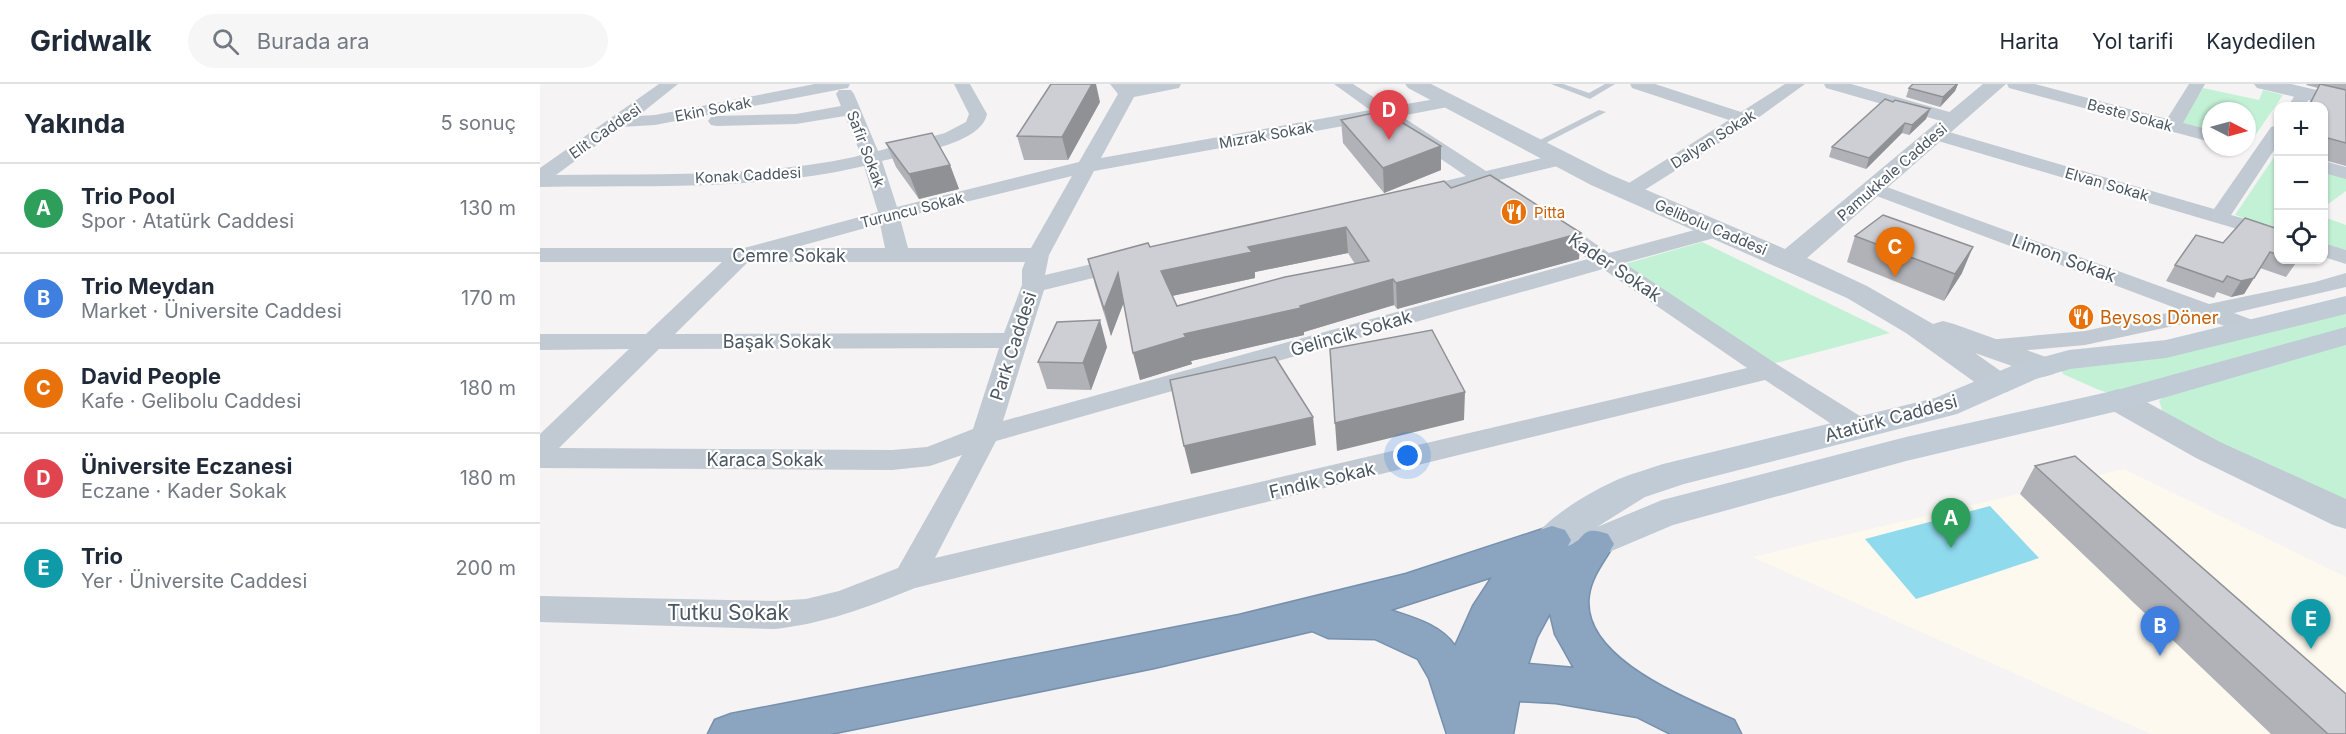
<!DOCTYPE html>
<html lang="tr">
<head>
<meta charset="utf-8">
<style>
	body { margin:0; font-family:Inter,sans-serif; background:#f6f6f7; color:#1f2937 }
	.controls { position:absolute; right:18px; top:18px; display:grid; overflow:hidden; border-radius:12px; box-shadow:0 2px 4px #0004 }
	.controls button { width:54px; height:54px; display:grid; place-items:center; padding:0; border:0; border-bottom:2px solid #e0e1e3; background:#fff; color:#1f2937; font:30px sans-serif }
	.compass { position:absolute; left:1662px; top:18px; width:54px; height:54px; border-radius:50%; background:#fff; box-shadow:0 2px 4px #0004; rotate:96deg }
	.you { position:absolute; left:868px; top:372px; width:21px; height:21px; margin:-15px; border:4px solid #fff; border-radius:50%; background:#1a73e8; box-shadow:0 0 0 9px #1a73e833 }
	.badge { display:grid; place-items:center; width:39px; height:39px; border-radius:50%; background:#b45309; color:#fff; font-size:20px; font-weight:700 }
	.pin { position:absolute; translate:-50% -50px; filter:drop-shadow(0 2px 3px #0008) }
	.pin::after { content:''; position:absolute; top:32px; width:21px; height:18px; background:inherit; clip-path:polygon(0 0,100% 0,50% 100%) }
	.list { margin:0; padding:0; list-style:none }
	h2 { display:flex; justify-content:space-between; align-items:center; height:78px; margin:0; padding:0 24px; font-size:26px }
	h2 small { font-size:20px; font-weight:400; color:#747a83 }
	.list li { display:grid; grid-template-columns:39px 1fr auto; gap:18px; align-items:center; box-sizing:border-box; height:90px; padding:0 24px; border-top:2px solid #e0e1e3 }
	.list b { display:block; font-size:22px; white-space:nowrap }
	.list p { margin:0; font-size:20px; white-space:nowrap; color:#747a83 }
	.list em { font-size:20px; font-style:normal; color:#747a83 }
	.icon { flex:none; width:33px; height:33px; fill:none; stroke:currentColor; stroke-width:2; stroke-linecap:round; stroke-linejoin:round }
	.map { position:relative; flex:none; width:1806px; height:650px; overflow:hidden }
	header { display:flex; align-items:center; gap:36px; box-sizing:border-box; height:84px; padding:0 30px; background:#fff; border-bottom:2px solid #e0e1e3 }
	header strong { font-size:28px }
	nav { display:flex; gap:33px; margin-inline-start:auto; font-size:21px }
	.search { width:420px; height:54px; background:#f6f6f7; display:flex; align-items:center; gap:15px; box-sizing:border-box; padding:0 21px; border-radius:33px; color:#747a83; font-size:22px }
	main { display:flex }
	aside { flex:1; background:#fff }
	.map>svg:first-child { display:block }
	.commercial { fill:#fdf9ef }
	.green { fill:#c3f1d5 }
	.water { fill:#90daee }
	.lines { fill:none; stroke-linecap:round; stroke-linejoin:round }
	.motorway-casing { stroke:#7690ad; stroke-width:3 }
	.service { fill:#c1cad2; fill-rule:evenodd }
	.minor { fill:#c1cad2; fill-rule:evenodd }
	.tertiary { fill:#c1cad2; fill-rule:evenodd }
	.secondary { fill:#c1cbd6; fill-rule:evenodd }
	.motorway { fill:#8ba5c1; fill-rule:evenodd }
	.wall { fill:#b0b2b7; fill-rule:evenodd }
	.shaded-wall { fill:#909195 }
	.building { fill:#cdcfd5; stroke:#909195; stroke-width:1.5; fill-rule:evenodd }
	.labels { text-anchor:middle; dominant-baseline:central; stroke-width:4.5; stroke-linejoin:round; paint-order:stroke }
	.far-street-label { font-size:15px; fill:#4a5661; stroke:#fff }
	.far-food-label { font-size:15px; fill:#c56008; stroke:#fff; text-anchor:start }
	.street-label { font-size:18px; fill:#4a5661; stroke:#fff }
	.food-label { font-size:18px; fill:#c56008; stroke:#fff; text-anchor:start }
	.near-street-label { font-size:21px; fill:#4a5661; stroke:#fff }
</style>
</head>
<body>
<header>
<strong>Gridwalk</strong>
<div class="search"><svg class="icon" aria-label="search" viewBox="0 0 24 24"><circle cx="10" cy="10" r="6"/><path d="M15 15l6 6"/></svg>Burada ara</div>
<nav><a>Harita</a><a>Yol tarifi</a><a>Kaydedilen</a></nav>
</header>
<main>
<aside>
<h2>Yakında<small>5 sonuç</small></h2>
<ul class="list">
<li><span class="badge" style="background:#2e9e5b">A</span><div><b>Trio Pool</b><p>Spor · Atatürk Caddesi</p></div><em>130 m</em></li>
<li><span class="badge" style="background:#3f7fe0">B</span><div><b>Trio Meydan</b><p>Market · Üniversite Caddesi</p></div><em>170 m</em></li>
<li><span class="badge" style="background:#e8710a">C</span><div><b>David People</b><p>Kafe · Gelibolu Caddesi</p></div><em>180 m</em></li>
<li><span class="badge" style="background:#e0444e">D</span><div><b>Üniversite Eczanesi</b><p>Eczane · Kader Sokak</p></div><em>180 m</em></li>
<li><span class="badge" style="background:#0f9aa8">E</span><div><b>Trio</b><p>Yer · Üniversite Caddesi</p></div><em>200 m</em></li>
</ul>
</aside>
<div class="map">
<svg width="1806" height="650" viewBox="0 0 1806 650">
	<rect width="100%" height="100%" fill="#f5f3f3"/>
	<path class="commercial" d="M1584,385L1806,493V650H1611L1212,473Z"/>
	<path class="green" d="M1663,4L1719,16L1723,6L1743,11L1712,56L1707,55V27H1671V47L1640,40Z
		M1734,73L1738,74V145L1695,131Z
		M1784,86L1806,91V107L1784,123Z
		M1784,133L1806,141V166L1784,159Z
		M1162,158L1350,249L1228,281L1085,180Z
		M1806,221V431L1626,337L1619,317L1635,301L1586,314L1559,306L1523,290L1520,283Z"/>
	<path class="water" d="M1450,422L1499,474L1376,515L1325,455Z"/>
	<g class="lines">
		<g class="motorway-casing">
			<path id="motorway" d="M1012,442L1025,446L1031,456L1028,462C1047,456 1039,440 1068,450L1074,460C1065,476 1052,491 1049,510C1038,574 1148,615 1194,636L1201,650H1131L1097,633L1016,619L979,617L973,650H907L889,594L878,575L835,555L788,554L772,547L614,584L290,650H168L175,636L191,630L699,531L866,490ZM952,493L933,522L915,562C901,541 874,534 850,526ZM1010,529L1015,550L1034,584L988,580L997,553Z"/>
		</g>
		<path class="service" d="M1011,0H1023L1049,9L1065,0H1075L1050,15Z
			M1059,26L1066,28L996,64L988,62Z"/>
		<path class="minor" d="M119,0H138L98,32L115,31L275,0H310L308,4L302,5L115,41L81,43L16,91C116,89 216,94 314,73L321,71L305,32L256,40L177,42L171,41L168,37L171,33L177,32L256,30L301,22L296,10L299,6H311L314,10L338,67L405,49L426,38L429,30L414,0H430L447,30C441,61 369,70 342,77L357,123L539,78L578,10L570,0H641L639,4L594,13L561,74L830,26L794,0H813L849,23L907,13L913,14L916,18L913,22L861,32L946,87L1019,70L1026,72L1029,76L1026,80L959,96L983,114L980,118C965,122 952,109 940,101L874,116L867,114L864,110L867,106L926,92L842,35L554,87L509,171L505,191L586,172L594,174L597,179L594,184L504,206L463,337L1048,175L1002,144L999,139L1002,134L1010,133L1018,134L1069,169L1177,140L1185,141L1188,146L1185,151L1084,179L1238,281L1328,337L1332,344L1328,351L1318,353L1308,351L1225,296L375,504C328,523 284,540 234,545L0,538V512L234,517L266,515L299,507L358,484L422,371L390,382L352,386L0,384V350L89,265L0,266V250H106L182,178H0V164H204L338,128L324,82C218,107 108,101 0,103V84ZM532,92L491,164H368L360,134ZM340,140L345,164H253ZM208,178H485L482,186V201L464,249L135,250ZM1063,185L1207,284L395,474L456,357ZM459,264L433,345L387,363L352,366L19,364L119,265Z
			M1090,0H1115L1201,28L1245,0H1265L1211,39L1095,112H1081L1078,108L1081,104L1189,36L1092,4Z
			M1284,0H1311L1420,31L1423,35L1420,39H1408L1286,4Z
			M1467,0H1495L1627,35L1649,0H1665L1643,39L1671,46V58L1469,4Z
			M1765,4L1771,5L1774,9L1764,22H1748L1759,5Z
			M1738,41V60L1691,131L1738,144V157L1388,54L1386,50L1388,46H1402L1674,125L1731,43Z
			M1784,77L1806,83V95L1784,89Z
			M1333,98L1669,220L1775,198L1806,189V203L1694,229L1723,240L1726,245L1723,250L1714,252L1705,250L1666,235L1545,261L1445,270L1436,267L1432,262L1436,257L1545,247L1641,226L1326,108L1323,104L1326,100Z
			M1784,159L1806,166V180L1784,173Z"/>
		<path class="tertiary" d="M865,0H891L1069,90L1245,165L1443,0H1466L1267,174L1327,202L1393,240L1403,237L1414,240L1514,276L1519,283L1514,290L1503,293L1435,269L1469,293L1474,300L1469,307L1458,310L1447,307L1366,249L1307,214L1051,101L868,4Z
			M1714,0H1751L1806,13V25L1717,4Z
			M1578,305L1590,309L1680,358L1806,415V445L1793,441L1656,374L1566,323L1562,316L1566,309Z"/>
		<path class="secondary" d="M1806,212V230L1626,274L1530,285L1496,295L1417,330L1144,400L1105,413L1057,443L1122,416L1366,353L1577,306L1806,243V261L1578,327L1366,377L1133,441L1055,474L1042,470L1036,460L1037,457C1024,467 1015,471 999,466L993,456C1005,434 1055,405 1079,395C1093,389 1109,385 1123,380L1395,314L1474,281L1529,266L1626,256Z"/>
		<use href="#motorway" class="motorway"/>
	</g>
	<path class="wall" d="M1373,0H1418L1415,7L1400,23L1366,13L1369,4Z
		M1767,0H1806V82L1784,76V22H1767L1778,4L1766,1Z
		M560,18L528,76H484L477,52Z
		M1353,18L1390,25L1386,35L1369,51L1362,49L1326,85L1289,73L1292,63Z
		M801,36L901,62V86L844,109L803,59Z
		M346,59L410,81L419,105L379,115L356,83Z
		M911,104L1039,175L857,225L854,221L764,248V251L651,277L652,280L600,296L584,218L571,252L555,201L548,175ZM808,169L815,180L637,222L632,212L715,194V188Z
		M1738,145V176H1758L1746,193L1720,184L1704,210L1691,213L1677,208L1674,214L1626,197L1635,181L1683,159Z
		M1315,152L1422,189L1404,217L1307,178Z
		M567,263L551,306L507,305L498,278Z
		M1495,382L1806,650H1731L1480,410Z"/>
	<path class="shaded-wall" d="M552,0H556L560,18L528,76L522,53Z
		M1417,0H1418L1415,7L1400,23L1403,13Z
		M1390,25L1386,35L1369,51L1372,41Z
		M1365,39L1362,49L1326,85L1329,74Z
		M901,62V86L844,109L843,84Z
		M410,81L419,105L379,115L369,90Z
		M806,143L808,169L715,188V194L627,213L621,187L708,163Z
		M1041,149L1039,175L857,225L856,199Z
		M1433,163L1422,189L1404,217L1415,190Z
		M578,189L585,215L571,252L564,225Z
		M1714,194L1704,210L1691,213L1701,197Z
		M853,195L854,221L764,248V251L651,277L652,280L600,296L593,269L644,250L760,222Z
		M560,236L567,263L551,306L543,279Z
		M925,308L924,336L797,367L795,339Z
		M773,333L776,361L651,390L644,362Z"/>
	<path class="building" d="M511,0H552L522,53L477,52Z
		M1373,0H1417L1403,13L1369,4Z
		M1780,0L1806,6V59L1784,53V22H1769Z
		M1345,15L1353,18L1355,16L1390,25L1372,41L1365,39L1329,74L1292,63Z
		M843,27L901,62L843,84L801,36Z
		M392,49L410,81L369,90L346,59Z
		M950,91L1041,149L856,199L853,195L760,222L761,224L644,250L646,253L593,269L578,189L564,225L548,175L608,159L610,163L904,97L911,104ZM806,143L829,177L745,193L637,222L621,187L712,168L708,163Z
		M1343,131L1433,163L1415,190L1315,152Z
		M1705,134L1738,145V171L1730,168L1714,194L1701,197L1687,192L1683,198L1635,181L1656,151L1683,159Z
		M560,236L543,279L498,278L517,238Z
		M892,246L925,308L795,339L790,265Z
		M735,273L773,333L644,362L630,296Z
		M1535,372L1806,610V650H1788L1495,382Z"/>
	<defs>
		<g id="restaurant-disc" transform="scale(1.35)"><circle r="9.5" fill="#e8710a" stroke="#fff"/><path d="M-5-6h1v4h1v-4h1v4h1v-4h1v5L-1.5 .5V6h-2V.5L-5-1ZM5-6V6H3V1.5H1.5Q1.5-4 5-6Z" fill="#fff"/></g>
	</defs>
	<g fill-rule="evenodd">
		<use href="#restaurant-disc" x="974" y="128"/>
		<use href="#restaurant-disc" x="1541" y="233"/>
	</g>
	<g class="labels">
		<g class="far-street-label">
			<text transform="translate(173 25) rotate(-11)">Ekin Sokak</text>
			<text transform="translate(1590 31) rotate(15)">Beste Sokak</text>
			<text transform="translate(65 47) rotate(-35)">Elit Caddesi</text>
			<text transform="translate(726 51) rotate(-10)">Mızrak Sokak</text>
			<text transform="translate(1173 55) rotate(-32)">Dalyan Sokak</text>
			<text transform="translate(326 65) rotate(69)">Safir Sokak</text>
			<text transform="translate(1352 88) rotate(-41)">Pamukkale Caddesi</text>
			<text transform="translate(208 91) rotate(-3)">Konak Caddesi</text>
			<text transform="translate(1567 100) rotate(16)">Elvan Sokak</text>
			<text transform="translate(372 126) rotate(-14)">Turuncu Sokak</text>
			<text transform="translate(1171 143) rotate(23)">Gelibolu Caddesi</text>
		</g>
		<g class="far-food-label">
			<text x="994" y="128">Pitta</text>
		</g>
		<g class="street-label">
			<text x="249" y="171">Cemre Sokak</text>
			<text transform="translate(1524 174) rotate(20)">Limon Sokak</text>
			<text transform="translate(1075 183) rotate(34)">Kader Sokak</text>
			<text transform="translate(811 249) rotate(-16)">Gelincik Sokak</text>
			<text x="237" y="257">Başak Sokak</text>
			<text transform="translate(473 262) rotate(-72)">Park Caddesi</text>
			<text transform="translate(1351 334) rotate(-15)">Atatürk Caddesi</text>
			<text x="225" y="375">Karaca Sokak</text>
			<text transform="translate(782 396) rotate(-13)">Fındık Sokak</text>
		</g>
		<g class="food-label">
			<text x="1560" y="233">Beysos Döner</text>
		</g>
		<g class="near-street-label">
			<text x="188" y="528">Tutku Sokak</text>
		</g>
	</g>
</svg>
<div class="controls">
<button>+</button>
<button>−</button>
<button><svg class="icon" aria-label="locate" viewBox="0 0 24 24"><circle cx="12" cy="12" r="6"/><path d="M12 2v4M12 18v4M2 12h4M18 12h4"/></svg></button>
</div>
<svg class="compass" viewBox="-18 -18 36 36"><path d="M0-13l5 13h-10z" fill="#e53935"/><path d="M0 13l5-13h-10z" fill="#747a83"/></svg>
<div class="you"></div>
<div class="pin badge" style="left:1411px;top:464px;background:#2e9e5b">A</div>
<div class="pin badge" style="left:1620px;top:572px;background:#3f7fe0">B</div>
<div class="pin badge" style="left:1355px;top:193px;background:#e8710a">C</div>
<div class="pin badge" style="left:849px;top:56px;background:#e0444e">D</div>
<div class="pin badge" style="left:1771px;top:565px;background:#0f9aa8">E</div>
</div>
</main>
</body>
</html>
